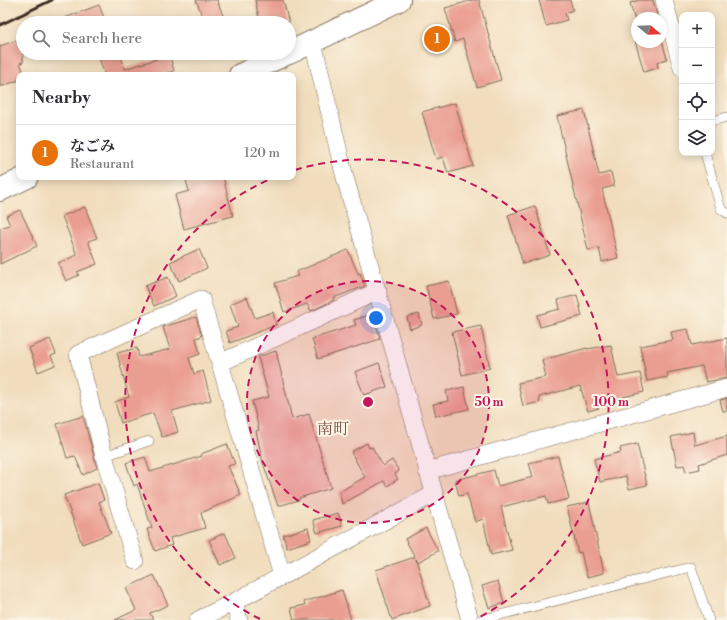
<!DOCTYPE html>
<html lang="en">
<head>
<meta charset="utf-8">
<style>
	body { margin:0; font-family:"Libre Bodoni","Noto Serif JP",serif; background:#f2f2f3; color:#2b2b33 }
	.controls { position:absolute; right:12px; top:12px; display:grid; overflow:hidden; border-radius:8px; box-shadow:0 2px 10px #0003 }
	.controls button { width:36px; height:36px; display:grid; place-items:center; padding:0; border:0; border-bottom:1px solid #e1e1e2; background:#fff; color:#2b2b33; font:20px sans-serif }
	.compass { position:absolute; left:631px; top:12px; width:36px; height:36px; border-radius:50%; background:#fff; box-shadow:0 2px 10px #0003; rotate:109deg }
	.you { position:absolute; left:376px; top:318px; width:14px; height:14px; margin:-10px; border:3px solid #fff; border-radius:50%; background:#1a73e8; box-shadow:0 0 0 6px #1a73e833 }
	.badge { display:grid; place-items:center; width:26px; height:26px; border-radius:50%; background:#1f6fb2; color:#fff; font-size:13px; font-weight:700 }
	.pin { position:absolute; translate:-50% -50%; border:2px solid #fff; box-shadow:0 1px 4px #0006 }
	.list { margin:0; padding:0; list-style:none }
	h2 { display:flex; justify-content:space-between; align-items:center; height:52px; margin:0; padding:0 16px; font-size:17px }
	h2 small { font-size:13px; font-weight:400; color:#7c7c81 }
	.list li { display:grid; grid-template-columns:26px 1fr auto; gap:12px; align-items:center; box-sizing:border-box; height:56px; padding:0 16px; border-top:1px solid #e1e1e2 }
	.list b { display:block; font-size:15px; white-space:nowrap }
	.list p { margin:0; font-size:13px; white-space:nowrap; color:#7c7c81 }
	.list em { font-size:13px; font-style:normal; color:#7c7c81 }
	.icon { flex:none; width:22px; height:22px; fill:none; stroke:currentColor; stroke-width:2; stroke-linecap:round; stroke-linejoin:round }
	.map { position:relative; flex:none; width:727px; height:620px; overflow:hidden }
	.search { position:absolute; background:#fff; box-shadow:0 2px 10px #0003; left:16px; top:16px; width:280px; height:44px; display:flex; align-items:center; gap:10px; box-sizing:border-box; padding:0 14px; border-radius:22px; color:#7c7c81; font-size:15px }
	.panel { position:absolute; background:#fff; box-shadow:0 2px 10px #0003; left:16px; top:72px; width:280px; height:108px; border-radius:8px }
	.map>svg:first-child { display:block }
	.building { fill:#ea9e91 }
	.lines { fill:none; stroke-linecap:round; stroke-linejoin:round }
	.service-casing { stroke:#7b6956; stroke-width:10 }
	.minor-casing { stroke:#7b6956; stroke-width:18 }
	.secondary-casing { stroke:#7b6956; stroke-width:24 }
	.service { stroke:#fff; stroke-width:9 }
	.minor { stroke:#fff; stroke-width:17 }
	.secondary { stroke:#fff; stroke-width:22 }
	.rail { stroke:#3b2a1e; stroke-width:3 }
	.ring { fill:none; stroke:#c2185b; stroke-width:2; stroke-dasharray:7 5 }
	.labels { text-anchor:middle; dominant-baseline:central; stroke-width:4; stroke-linejoin:round; paint-order:stroke }
	.quarter-label { font-size:16px; fill:#785346; stroke:#fcf5e5 }
	.centre { fill:#c2185b; stroke:#fcf5e5; stroke-width:2 }
	.ring-label { font-size:12px; text-anchor:middle; font-weight:bold; fill:#c2185b; stroke:#fcf5e5; stroke-width:4; stroke-linejoin:round; paint-order:stroke }
</style>
</head>
<body>
<div class="map">
<svg width="727" height="620" viewBox="0 0 727 620">
	<rect width="100%" height="100%" fill="#fcf5e5"/>
	<filter id="ink" filterUnits="userSpaceOnUse"><feTurbulence type="fractalNoise" baseFrequency=".025" numOctaves="2"/><feDisplacementMap in="SourceGraphic" scale="8" xChannelSelector="R" yChannelSelector="G"/><feConvolveMatrix kernelMatrix="1 2 1 2 8 2 1 2 1" color-interpolation-filters="sRGB"/></filter>
	<filter id="wash" filterUnits="userSpaceOnUse"><feTurbulence type="fractalNoise" baseFrequency=".012" numOctaves="4" result="noise"/><feDisplacementMap in="SourceGraphic" scale="16" xChannelSelector="R" yChannelSelector="G"/><feGaussianBlur stdDeviation="0.9" result="paint"/><feColorMatrix in="noise" values="0 0 0 0 0 0 0 0 0 0 0 0 0 0 0 0 0 1.4 0 .05"/><feComposite in="paint" operator="in"/></filter>
	<g filter="url(#wash)">
		<rect width="100%" height="100%" fill="#f1ddbd"/>
		<g id="blocks">
			<path class="building" d="M196,0H217L226,23H205Z
				M255,0H283L289,23H260Z
				M473,0H479L501,80L477,87L463,39L455,42L445,8Z
				M539,0H570L573,10L565,13L567,20L546,26Z
				M639,0H653L658,18H637V28L630,3Z
				M99,5L106,23H55L54,22Z
				M637,36V42H661V37L667,59L657,62L658,68L644,72L634,37Z
				M23,38V62L20,63L25,75H19V80L0,87V46Z
				M97,53H120L125,69L157,59L155,53H169L174,71L159,75H105Z
				M455,103L473,166L448,173L443,157L436,159L422,112Z
				M584,110L599,175L611,172L614,186L602,189L618,258L602,262L599,248L588,250L557,116Z
				M185,177H223L233,216L184,229L175,195L189,191Z
				M535,206L550,255L523,264L508,215Z
				M85,207L97,238L88,241L97,264L77,272L79,275L66,281L58,263L77,255L62,216Z
				M20,210L37,246L0,264V228L10,225L6,216Z
				M199,249L207,268L179,281L170,262Z
				M348,250L358,274L360,273L365,286L333,298L334,300L311,311L307,304L284,312L275,283L298,276L296,272Z
				M168,277L176,296L154,306L145,286Z
				M449,281L457,314L434,319L426,286Z
				M577,295L582,316L540,327L537,315L560,309L558,300Z
				M247,297L255,318L273,312L276,325L230,343L226,331L238,327L230,304Z
				M373,314L380,339L318,359L312,339L356,325L354,320Z
				M419,314L422,325L410,329L407,317Z
				M196,317L202,336L196,338L200,354L189,358L194,374L203,371L211,400L172,411L178,432L162,437L153,413L121,423L115,402L129,397L117,353L137,348L139,357L170,349L163,327Z
				M481,326L490,368L462,375L452,332Z
				M688,329L692,345L727,338V378L706,382L702,366L667,373L668,377L647,381L640,346L673,340L671,332Z
				M50,339L56,354L51,356L55,365L38,372L29,348Z
				M611,345L618,377L640,373L644,392L623,397V400L598,405L599,408L588,411L580,386L539,397L540,402L523,406L518,383L546,377L542,360L587,348V349Z
				M276,351L292,419L309,414L331,488L299,498V500L278,506L263,463L256,431L259,430L252,401L269,397L258,357Z
				M379,363L387,387L364,395L355,372Z
				M464,387L469,409L436,416L433,404L448,401L446,391Z
				M727,398V411H723L720,400Z
				M83,416L97,468L83,475L75,456L67,458L57,424Z
				M693,432L695,445L727,436V455L699,464L700,469L686,472L684,465L677,466L671,437Z
				M367,443L369,448L372,447L383,466L392,460L399,471L395,474L398,479L387,486L384,481L342,504L339,492L365,477L351,452Z
				M227,444L235,464L228,466L241,495L201,513L205,528L170,538L172,545L155,551L147,529L152,528L137,484L134,486L126,463L145,457L150,472L202,456L201,454Z
				M637,444L647,485L629,489L626,476L600,482L594,459L621,452L620,448Z
				M558,456L569,499L548,504L546,496L501,507L512,550L491,555L483,519L475,522L467,494L459,496L455,480L494,470L498,486L533,477L529,463Z
				M98,483L104,500L99,502L111,533L82,544L64,495Z
				M589,502L604,573L587,577L581,552L578,553L567,507Z
				M338,513L342,526L317,533L313,520Z
				M308,528L311,540L287,548L283,535Z
				M426,528L438,551L418,562L416,559L430,606L392,620L376,570L415,557L405,539Z
				M225,533L236,558L220,565L209,540Z
				M154,575L168,605L150,613L153,620H115L136,610L126,588Z
				M498,581L504,603L489,608L482,586Z
				M342,590L351,620H294L291,608L305,605L304,602Z"/>
		</g>
	</g>
	<g filter="url(#ink)">
		<use href="#blocks" fill-opacity="0" stroke="#7b6956" stroke-width="1"/>
		<g class="lines">
			<g class="service-casing">
				<path id="service" d="M712,121L727,117
					M705,153L721,209L727,213
					M104,456L149,441
					M480,620L691,567L709,620"/>
			</g>
			<g class="minor-casing">
				<path id="minor" d="M664,0L682,68
					M313,42L344,174L470,620
					M427,471L727,388
					M135,561L104,456L78,354L201,299L220,363
					M282,576L220,363L378,291
					M234,602L434,494
					M198,620L234,602L239,620"/>
			</g>
			<g class="secondary-casing">
				<path id="secondary" d="M289,53L399,0
					M240,75L288,53
					M0,190L27,177"/>
			</g>
			<use href="#service" class="service"/>
			<use href="#minor" class="minor"/>
			<use href="#secondary" class="secondary"/>
			<path class="rail" d="M0,25L52,0"/>
		</g>
	</g>
	<circle cx="368" cy="402" r="121" fill="#c2185b" fill-opacity=".12"/>
	<g class="ring">
		<circle cx="368" cy="402" r="121"/>
		<path d="M260 619A243 243 0 0 1 275 177M295 170A243 243 0 0 1 476 619"/>
	</g>
	<g class="labels">
		<g class="quarter-label">
			<text x="333" y="429">南町</text>
		</g>
	</g>
	<circle cx="368" cy="402" r="6" class="centre"/>
	<g class="ring-label">
		<text x="489" y="406">50 m</text>
		<text x="611" y="406">100 m</text>
	</g>
</svg>
<div class="controls">
<button>+</button>
<button>−</button>
<button><svg class="icon" aria-label="locate" viewBox="0 0 24 24"><circle cx="12" cy="12" r="6"/><path d="M12 2v4M12 18v4M2 12h4M18 12h4"/></svg></button>
<button><svg class="icon" aria-label="layers" viewBox="0 0 24 24"><path d="M12 4l9 5-9 5-9-5zM3 14l9 5 9-5"/></svg></button>
</div>
<svg class="compass" viewBox="-18 -18 36 36"><path d="M0-13l5 13h-10z" fill="#e53935"/><path d="M0 13l5-13h-10z" fill="#7c7c81"/></svg>
<div class="you"></div>
<div class="pin badge" style="left:437px;top:39px;background:#e8710a">1</div>
<div class="search"><svg class="icon" aria-label="search" viewBox="0 0 24 24"><circle cx="10" cy="10" r="6"/><path d="M15 15l6 6"/></svg>Search here</div>
<section class="panel">
<h2>Nearby<small></small></h2>
<ul class="list">
<li><span class="badge" style="background:#e8710a">1</span><div><b>なごみ</b><p>Restaurant</p></div><em>120 m</em></li>
</ul>
</section>
</div>
</body>
</html>
